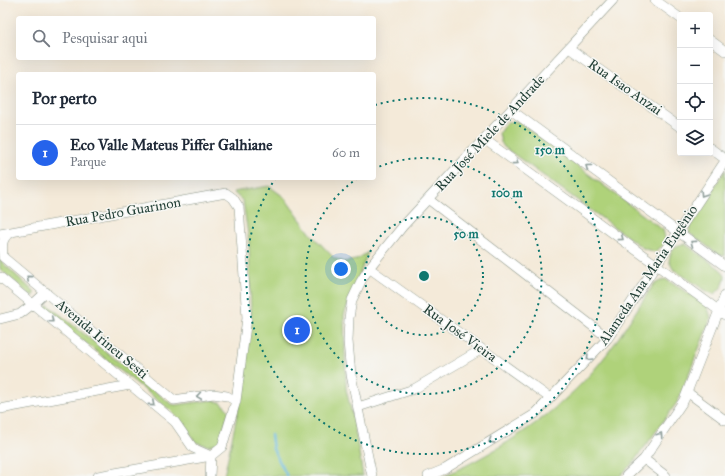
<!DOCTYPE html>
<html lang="pt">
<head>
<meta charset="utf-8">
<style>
	body { margin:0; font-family:"IM FELL Great Primer",serif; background:#f2f2f3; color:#1f2937 }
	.controls { position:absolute; right:12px; top:12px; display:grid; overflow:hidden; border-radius:4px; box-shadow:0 4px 16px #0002 }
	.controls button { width:36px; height:36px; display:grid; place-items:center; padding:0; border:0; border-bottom:1px solid #e0e1e3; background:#fff; color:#1f2937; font:20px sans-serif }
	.you { position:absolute; left:341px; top:269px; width:14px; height:14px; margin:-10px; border:3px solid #fff; border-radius:50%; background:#1a73e8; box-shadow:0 0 0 6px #1a73e833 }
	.badge { display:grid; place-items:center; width:26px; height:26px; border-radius:50%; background:#2563eb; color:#fff; font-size:13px; font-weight:700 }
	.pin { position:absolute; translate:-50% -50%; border:2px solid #fff; box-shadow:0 1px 4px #0006 }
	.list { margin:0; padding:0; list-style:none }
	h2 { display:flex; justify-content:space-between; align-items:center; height:52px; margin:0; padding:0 16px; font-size:17px }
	h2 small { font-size:13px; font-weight:400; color:#747a83 }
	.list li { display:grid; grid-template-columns:26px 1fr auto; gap:12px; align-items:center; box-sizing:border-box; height:56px; padding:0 16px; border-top:1px solid #e0e1e3 }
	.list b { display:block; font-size:15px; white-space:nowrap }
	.list p { margin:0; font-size:13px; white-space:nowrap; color:#747a83 }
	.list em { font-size:13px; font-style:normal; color:#747a83 }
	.icon { flex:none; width:22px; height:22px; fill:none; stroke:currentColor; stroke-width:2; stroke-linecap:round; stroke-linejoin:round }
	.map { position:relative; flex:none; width:725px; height:476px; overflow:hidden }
	.search { position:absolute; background:#fff; box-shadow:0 4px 16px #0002; left:16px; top:16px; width:360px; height:44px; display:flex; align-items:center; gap:10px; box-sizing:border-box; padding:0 14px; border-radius:4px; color:#747a83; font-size:15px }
	.panel { position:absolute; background:#fff; box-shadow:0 4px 16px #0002; left:16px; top:72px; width:360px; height:108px; border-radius:4px }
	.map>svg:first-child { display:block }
	.green { fill:#afd27a; stroke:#678857 }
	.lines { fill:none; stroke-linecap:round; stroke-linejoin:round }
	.stream { stroke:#62b7de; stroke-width:2.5 }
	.street-casing { stroke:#8a9486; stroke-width:10 }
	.street { stroke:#fff; stroke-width:9 }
	.oneway { stroke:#8f9e9a }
	.ring { fill:none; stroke:#0f766e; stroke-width:2; stroke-dasharray:2 4 }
	.labels { text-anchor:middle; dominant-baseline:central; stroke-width:3; stroke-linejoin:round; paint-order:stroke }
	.street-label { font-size:14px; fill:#1f3d34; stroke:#f6f6f2 }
	.centre { fill:#0f766e; stroke:#f6f6f2; stroke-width:2 }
	.ring-label { font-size:12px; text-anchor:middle; font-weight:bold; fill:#0f766e; stroke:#f6f6f2; stroke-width:3; stroke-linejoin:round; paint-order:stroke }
</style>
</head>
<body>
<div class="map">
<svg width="725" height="476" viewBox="0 0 725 476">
	<rect width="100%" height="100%" fill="#f6f6f2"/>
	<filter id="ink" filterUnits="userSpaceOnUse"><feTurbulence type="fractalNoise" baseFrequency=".025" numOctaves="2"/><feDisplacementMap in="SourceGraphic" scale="8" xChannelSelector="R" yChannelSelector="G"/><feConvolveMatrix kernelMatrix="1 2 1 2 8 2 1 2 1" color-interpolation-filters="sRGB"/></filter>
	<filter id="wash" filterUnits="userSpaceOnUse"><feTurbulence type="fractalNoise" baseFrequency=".012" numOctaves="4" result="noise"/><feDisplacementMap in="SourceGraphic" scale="16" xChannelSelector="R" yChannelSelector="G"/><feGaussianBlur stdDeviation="0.9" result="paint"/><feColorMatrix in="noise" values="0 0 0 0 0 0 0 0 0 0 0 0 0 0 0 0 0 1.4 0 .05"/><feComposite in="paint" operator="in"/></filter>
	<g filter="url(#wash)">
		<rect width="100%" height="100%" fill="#f4ead9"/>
		<path class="green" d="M513,121L519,122L663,230C667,243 665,245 654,252L643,248L504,147L501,142L499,133L505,124Z
			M725,170V256L718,254L689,233L691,224Z
			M269,186L284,197L311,234L334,258L344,262L356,260L368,252L344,315L346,389L353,418L363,476H224L244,383L251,318L249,241L243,201L233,192Z
			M685,244L720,269L725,276C724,285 722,288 714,294L708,292L673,269L669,261C671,250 673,245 685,244Z
			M0,258L3,263L34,292V296L29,294L0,269Z
			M665,279L707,305L711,318L678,401L644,448L631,465L620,476H444C500,451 560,412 599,364C619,340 636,310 654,284Z
			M48,305L171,404L176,405L212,400L222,403L229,411L220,441L209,446L195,442L185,425L169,409L44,310Z"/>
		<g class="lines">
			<path class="stream" d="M271,435L273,449L287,476"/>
		</g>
	</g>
	<g filter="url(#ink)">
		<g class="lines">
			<g class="street-casing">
				<path id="street" d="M655,0L680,18
					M710,40L725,51
					M569,48L680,127
					M511,110L725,266
					M484,139L725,315
					M710,148L725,159
					M428,199L608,338
					M11,233C1,237 2,247 3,257L174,400L213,394L227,396L236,401
					M0,234L226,193L233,198L239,207L247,318L236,401L222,447L211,456L98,476
					M369,268L550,398
					M0,277L175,422L193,448L211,456
					M0,319L20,314L33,304L46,292
					M687,392L725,420
					M358,407L414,389L482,349
					M0,409L130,385
					M644,459L666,476
					M210,476L211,456
					M372,476L351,375L348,341L349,318L352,300L361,281L369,268L403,226L613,0
					M428,476L445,469L535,414L608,338L725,161
					M626,476L644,459L684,400L725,295"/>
			</g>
			<use href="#street" class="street"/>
		</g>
		<defs><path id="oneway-chevron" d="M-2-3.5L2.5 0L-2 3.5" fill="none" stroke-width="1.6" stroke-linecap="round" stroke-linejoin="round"/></defs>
		<g class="oneway">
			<use href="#oneway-chevron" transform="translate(516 162) rotate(36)"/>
			<use href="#oneway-chevron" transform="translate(588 167) rotate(-144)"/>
			<use href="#oneway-chevron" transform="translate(703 194) rotate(123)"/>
			<use href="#oneway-chevron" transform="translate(621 238) rotate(36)"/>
			<use href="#oneway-chevron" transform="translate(693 243) rotate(-144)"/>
			<use href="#oneway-chevron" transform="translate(29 278) rotate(-140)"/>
			<use href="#oneway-chevron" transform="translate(51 320) rotate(40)"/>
			<use href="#oneway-chevron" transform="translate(589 358) rotate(134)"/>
			<use href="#oneway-chevron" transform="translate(199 396) rotate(172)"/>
			<use href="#oneway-chevron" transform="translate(152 403) rotate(40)"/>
			<use href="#oneway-chevron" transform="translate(660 435) rotate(-56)"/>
			<use href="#oneway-chevron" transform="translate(491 441) rotate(148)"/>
		</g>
	</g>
	<g class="ring">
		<circle cx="424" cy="276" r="59"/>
		<path d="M374 169A118 118 0 1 1 358 178"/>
		<path d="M375 105A178 178 0 1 1 275 179"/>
	</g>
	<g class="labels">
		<g class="street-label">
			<text transform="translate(625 87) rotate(35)">Rua Isao Anzai</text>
			<text transform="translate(490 133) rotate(-47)">Rua José Miele de Andrade</text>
			<text transform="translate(123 212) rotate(-10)">Rua Pedro Guarinon</text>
			<text transform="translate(648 275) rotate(-56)">Alameda Ana Maria Eugênio</text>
			<text transform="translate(460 333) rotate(36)">Rua José Vieira</text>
			<text transform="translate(102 339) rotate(40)">Avenida Irineu Sesti</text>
		</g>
	</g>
	<circle cx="424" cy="276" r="6" class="centre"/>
	<g class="ring-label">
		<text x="550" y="154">150 m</text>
		<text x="507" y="197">100 m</text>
		<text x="466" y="238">50 m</text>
	</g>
</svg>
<div class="controls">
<button>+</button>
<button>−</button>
<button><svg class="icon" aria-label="locate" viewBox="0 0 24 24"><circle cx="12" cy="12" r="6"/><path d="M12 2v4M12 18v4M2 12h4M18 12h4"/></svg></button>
<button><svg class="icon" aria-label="layers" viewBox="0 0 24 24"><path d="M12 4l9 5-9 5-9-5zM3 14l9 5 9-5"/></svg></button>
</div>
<div class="you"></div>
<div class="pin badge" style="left:297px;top:330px">1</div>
<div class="search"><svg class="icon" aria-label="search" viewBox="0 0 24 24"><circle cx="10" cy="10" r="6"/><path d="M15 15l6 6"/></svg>Pesquisar aqui</div>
<section class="panel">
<h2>Por perto<small></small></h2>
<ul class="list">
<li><span class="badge">1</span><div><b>Eco Valle Mateus Piffer Galhiane</b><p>Parque</p></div><em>60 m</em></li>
</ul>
</section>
</div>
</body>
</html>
